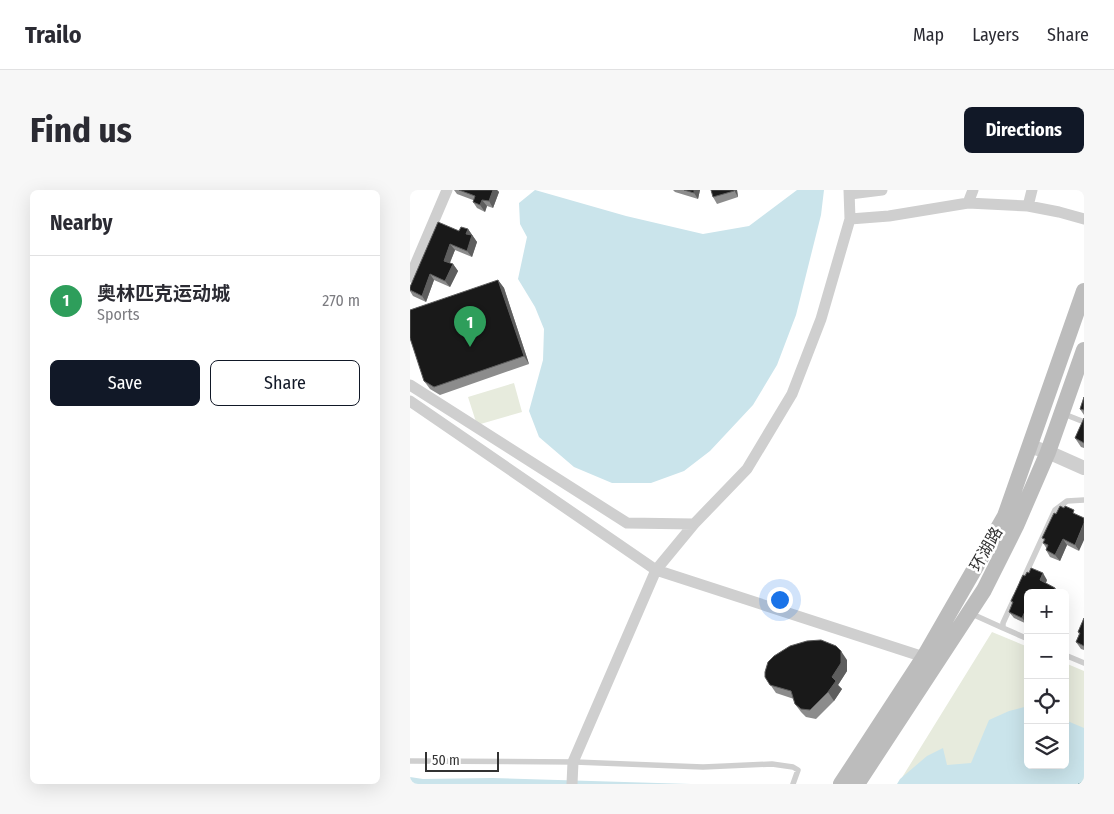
<!DOCTYPE html>
<html lang="en">
<head>
<meta charset="utf-8">
<style>
	body { margin:0; font-family:"Fira Sans Condensed","Noto Sans SC",sans-serif; background:#f7f7f7; color:#2b2b33 }
	.controls { position:absolute; right:15px; bottom:15px; display:grid; overflow:hidden; border-radius:8px; box-shadow:0 5px 20px #0002 }
	.controls button { width:45px; height:45px; display:grid; place-items:center; padding:0; border:0; border-bottom:1px solid #e1e1e2; background:#fff; color:#2b2b33; font:25px sans-serif }
	.scale { position:absolute; left:15px; bottom:12px; width:74px; box-sizing:border-box; padding-left:5px; border:2px solid #323232; border-top:0; font-size:14px; line-height:18px; white-space:nowrap; color:#323232; -webkit-text-stroke:4px #fff; paint-order:stroke }
	.you { position:absolute; left:369px; top:409px; width:18px; height:18px; margin:-12px; border:4px solid #fff; border-radius:50%; background:#1a73e8; box-shadow:0 0 0 8px #1a73e833 }
	.badge { display:grid; place-items:center; width:32px; height:32px; border-radius:50%; background:#111827; color:#fff; font-size:16px; font-weight:700 }
	.pin { position:absolute; translate:-50% -41px; filter:drop-shadow(0 1px 2px #0008) }
	.pin::after { content:''; position:absolute; top:26px; width:18px; height:15px; background:inherit; clip-path:polygon(0 0,100% 0,50% 100%) }
	.list { margin:0; padding:0; list-style:none }
	h2 { display:flex; justify-content:space-between; align-items:center; height:65px; margin:0; padding:0 20px; font-size:21px }
	h2 small { font-size:16px; font-weight:400; color:#7c7c81 }
	.list li { display:grid; grid-template-columns:32px 1fr auto; gap:15px; align-items:center; box-sizing:border-box; height:90px; padding:0 20px; border-top:1px solid #e1e1e2 }
	.list b { display:block; font-size:19px; white-space:nowrap }
	.list p { margin:0; font-size:16px; white-space:nowrap; color:#7c7c81 }
	.list em { font-size:16px; font-style:normal; color:#7c7c81 }
	.actions { display:flex; gap:10px; padding:15px 20px }
	.actions a { flex:1; padding:11px 0; border:1px solid #111827; border-radius:8px; text-align:center; font-size:18px; color:#111827 }
	.actions .main { background:#111827; color:#fff }
	.icon { flex:none; width:28px; height:28px; fill:none; stroke:currentColor; stroke-width:2; stroke-linecap:round; stroke-linejoin:round }
	.map { position:relative; flex:none; width:674px; height:594px; overflow:hidden; border-radius:8px }
	header { display:flex; align-items:center; gap:30px; box-sizing:border-box; height:70px; padding:0 25px; background:#fff; border-bottom:1px solid #e1e1e2 }
	header strong { font-size:24px }
	nav { display:flex; gap:28px; margin-inline-start:auto; font-size:18px }
	.intro { display:flex; align-items:center; justify-content:space-between; box-sizing:border-box; height:120px; padding:0 30px }
	h1 { margin:0; font-size:35px }
	.button { padding:12px 22px; border-radius:8px; background:#111827; color:#fff; font-size:18px; font-weight:700 }
	main { display:flex; gap:30px; padding:0 30px }
	aside { flex:1; background:#fff; border-radius:8px; box-shadow:0 5px 20px #0002 }
	.map>svg:first-child { display:block }
	.green { fill:#e7ebdd }
	.water { fill:#cae4eb }
	.lines { fill:none; stroke-linecap:round; stroke-linejoin:round }
	.ferry { stroke:#3d7c8d; stroke-width:1; stroke-dasharray:6 5; stroke-linecap:butt }
	.service { stroke:#cfcfcf; stroke-width:5.5 }
	.minor { stroke:#cfcfcf; stroke-width:11 }
	.tertiary { stroke:#cfcfcf; stroke-width:14 }
	.secondary { stroke:#bcbcbc; stroke-width:16 }
	.wall { fill:#8c8c8c }
	.shaded-wall { fill:#5e5e5e }
	.building { fill:#191919; stroke:#5e5e5e }
	.labels { text-anchor:middle; dominant-baseline:central; stroke-width:5; stroke-linejoin:round; paint-order:stroke }
	.street-label { font-size:16px; fill:#323232; stroke:#fff }
</style>
</head>
<body>
<header>
<strong>Trailo</strong>
<nav><a>Map</a><a>Layers</a><a>Share</a></nav>
</header>
<div class="intro"><h1>Find us</h1><a class="button">Directions</a></div>
<main>
<aside>
<h2>Nearby<small></small></h2>
<ul class="list">
<li><span class="badge" style="background:#2e9e5b">1</span><div><b>奥林匹克运动城</b><p>Sports</p></div><em>270 m</em></li>
</ul>
<div class="actions"><a class="main">Save</a><a>Share</a></div>
</aside>
<div class="map">
<svg width="674" height="594" viewBox="0 0 674 594">
	<rect width="100%" height="100%" fill="#fff"/>
	<path class="green" d="M104,193L112,222L67,235L58,207Z
		M582,442L618,457V575H655V473L674,481V594H488Z"/>
	<path class="water" d="M125,0L216,26L293,44L339,36L387,0H414L411,25L386,125L367,175L343,215L300,261L274,281L241,293H202L164,277L129,247L119,221L133,170L134,139L125,117L108,89L117,47L110,34L109,13Z
		M618,516V575H655V530L674,538V594H487L490,589L517,566L533,558L537,575L561,573L579,530L599,521Z
		M0,587L13,589L82,588L281,594H0Z"/>
	<g class="lines">
		<path class="ferry" d="M668,594L674,592"/>
		<path class="service" d="M654,224L674,232
			M612,392L645,320L657,311L674,310
			M605,407L593,433V438L618,449
			M562,424L593,438
			M655,465L674,473
			M0,571L165,572L293,577L362,574L383,577L388,580L383,594"/>
		<path class="minor" d="M440,4L472,0
			M558,13L563,0
			M618,16L622,0
			M440,29L479,26L558,13L618,16L649,22L674,29
			M0,87L37,0
			M0,195L217,333L284,334
			M0,211L246,380L284,334L337,279L382,204L411,129L440,29L439,0
			M162,594L163,572L246,380L520,469"/>
		<path class="tertiary" d="M619,256L638,262L674,278"/>
		<path class="secondary" d="M431,594L514,467L595,326L674,101
			M447,594L574,400L606,336L638,262L674,160"/>
	</g>
	<path class="wall" d="M44,0H87L89,2L83,18L77,16L75,22L67,18L63,12V10L47,4Z
		M263,0H290L288,9L265,2Z
		M301,0H327L328,7L307,14L303,7Z
		M58,39L67,52L62,67L45,60L40,73L43,74L48,81L40,97L24,90L16,112L3,106L0,101V97L49,41Z
		M88,90L94,98L119,174L30,205L20,199L14,191Z
		M674,207V225L670,219Z
		M674,228V258L671,257L665,248Z
		M646,324L669,361L657,355L650,371L640,367L636,360L637,359L633,353L634,350L632,348Z
		M637,390L636,393L645,398L649,403H618V432L617,434L604,428L599,422L602,413L601,411Z
		M674,428V460L671,459L666,452L669,444L668,442Z
		M437,470V481L428,495L432,499L424,511L406,529L396,527L391,522L385,514L384,509L366,503L355,487Z"/>
	<path class="shaded-wall" d="M83,0H87L89,2L83,18L79,11Z
		M284,0H290L288,9L284,3Z
		M324,0H327L328,7Z
		M72,10L77,16L75,22L70,15Z
		M58,39L67,52L62,67L57,61L56,44Z
		M40,54L45,60L38,77L34,71Z
		M43,74L48,81L40,97L35,91Z
		M20,84L24,90L16,112L12,106Z
		M88,90L94,98L119,174L114,166Z
		M674,333V350L669,361L665,355Z
		M653,349L657,355L650,371L645,365Z
		M633,383L637,390L634,397L630,390Z
		M645,398L649,403H643Z
		M617,417L618,418V432L617,434L612,428Z
		M431,461L437,470V481L428,495L432,499L424,511L418,502L422,487Z"/>
	<path class="building" d="M49,0H83L79,11L72,10L70,15L63,12L65,6Z
		M274,0H284V3Z
		M301,0H324V1L303,7Z
		M28,32L49,41L51,37L58,39L56,44L62,45L57,61L40,54L34,71L43,74L35,91L20,84L12,106L0,100V97Z
		M88,90L114,166L24,197L14,191L0,148V120Z
		M674,207V220L670,219Z
		M674,228V253L665,248Z
		M650,316L654,318L655,316L664,320L663,323L674,328V333L665,355L653,349L645,365L636,360L638,355L633,353L635,349L632,348L644,323L646,324Z
		M621,378L633,383L630,390L645,398L643,403H618V418L617,417L612,428L599,422L603,412L601,411L613,385L615,386L617,382L619,383Z
		M674,428V456L666,452L670,443L668,442Z
		M411,450L426,456L431,461V473L422,487L426,491L418,502L400,520L391,519L385,514L381,501L360,495L355,487V482L358,472L364,466L380,456L397,451Z"/>
	<g class="labels">
		<g class="street-label">
			<text transform="translate(576 359) rotate(-60)">环湖路</text>
		</g>
	</g>
</svg>
<div class="controls">
<button>+</button>
<button>−</button>
<button><svg class="icon" aria-label="locate" viewBox="0 0 24 24"><circle cx="12" cy="12" r="6"/><path d="M12 2v4M12 18v4M2 12h4M18 12h4"/></svg></button>
<button><svg class="icon" aria-label="layers" viewBox="0 0 24 24"><path d="M12 4l9 5-9 5-9-5zM3 14l9 5 9-5"/></svg></button>
</div>
<div class="scale">50 m</div>
<div class="you"></div>
<div class="pin badge" style="left:60px;top:157px;background:#2e9e5b">1</div>
</div>
</main>
</body>
</html>
